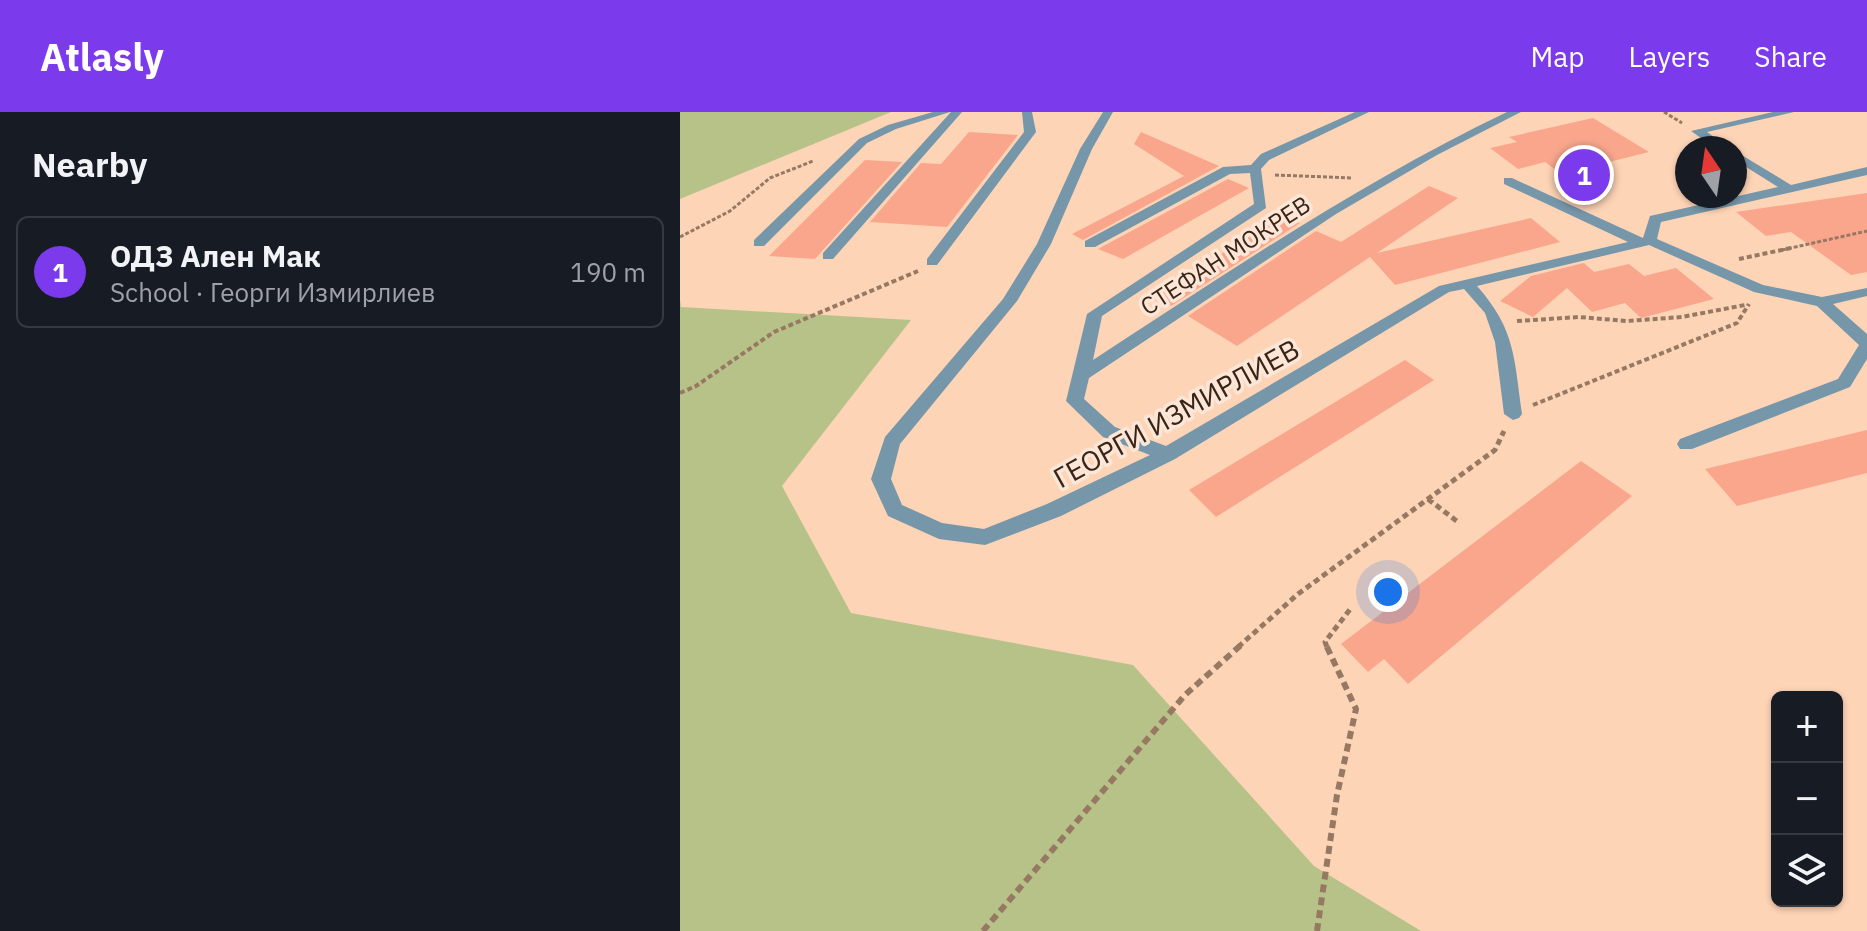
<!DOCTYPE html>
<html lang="en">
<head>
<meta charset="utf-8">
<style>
	body { margin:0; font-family:"IBM Plex Sans",sans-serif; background:#242831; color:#f1f3f6 }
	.controls { position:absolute; right:24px; bottom:24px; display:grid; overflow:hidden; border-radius:12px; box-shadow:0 2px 6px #0004 }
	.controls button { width:72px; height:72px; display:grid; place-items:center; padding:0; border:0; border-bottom:2px solid #363941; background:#171b24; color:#f1f3f6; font:40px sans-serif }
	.compass { position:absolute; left:995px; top:24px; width:72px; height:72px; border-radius:50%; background:#171b24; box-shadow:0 2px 6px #0004; rotate:347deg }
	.you { position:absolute; left:708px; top:480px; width:28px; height:28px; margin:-20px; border:6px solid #fff; border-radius:50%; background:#1a73e8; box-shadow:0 0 0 12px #1a73e833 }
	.badge { display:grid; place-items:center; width:52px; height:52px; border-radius:50%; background:#7c3aed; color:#fff; font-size:26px; font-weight:700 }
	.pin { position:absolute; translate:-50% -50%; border:4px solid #fff; box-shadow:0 2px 8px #0006 }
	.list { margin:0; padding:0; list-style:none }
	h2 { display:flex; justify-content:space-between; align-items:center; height:104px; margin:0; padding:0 32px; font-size:34px }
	h2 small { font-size:26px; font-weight:400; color:#9ea1a6 }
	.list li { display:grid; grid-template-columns:52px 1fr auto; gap:24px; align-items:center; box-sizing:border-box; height:112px; margin:0 16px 16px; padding:0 16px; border:2px solid #363941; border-radius:12px }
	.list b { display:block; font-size:30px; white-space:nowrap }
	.list p { margin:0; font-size:26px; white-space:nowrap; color:#9ea1a6 }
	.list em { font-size:26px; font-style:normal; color:#9ea1a6 }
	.icon { flex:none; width:44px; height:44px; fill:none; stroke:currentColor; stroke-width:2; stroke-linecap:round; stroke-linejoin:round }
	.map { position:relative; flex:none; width:1187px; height:819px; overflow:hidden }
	header { display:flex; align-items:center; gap:48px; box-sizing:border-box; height:112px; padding:0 40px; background:#7c3aed; color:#fff }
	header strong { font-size:38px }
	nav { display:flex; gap:44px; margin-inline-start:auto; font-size:28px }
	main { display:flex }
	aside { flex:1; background:#171b24 }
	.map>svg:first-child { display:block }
	.green { fill:#b7c289 }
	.building { fill:#f9a68d }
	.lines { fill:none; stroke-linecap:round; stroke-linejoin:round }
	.path-far3 { stroke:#977963; stroke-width:3; stroke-dasharray:4 2; stroke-linecap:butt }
	.path-far2 { stroke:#977963; stroke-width:4; stroke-dasharray:5 3; stroke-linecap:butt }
	.path-far1 { stroke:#977963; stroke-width:5; stroke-dasharray:6 4; stroke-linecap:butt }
	.path { stroke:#977963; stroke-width:6; stroke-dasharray:8 5; stroke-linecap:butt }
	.minor { fill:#7696aa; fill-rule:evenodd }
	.labels { text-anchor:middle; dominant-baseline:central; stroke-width:7; stroke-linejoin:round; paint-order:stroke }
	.far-street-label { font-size:24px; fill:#392516; stroke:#fce6d7 }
	.street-label { font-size:28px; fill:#392516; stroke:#fce6d7 }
</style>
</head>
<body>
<header>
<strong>Atlasly</strong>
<nav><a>Map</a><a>Layers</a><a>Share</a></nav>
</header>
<main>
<aside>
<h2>Nearby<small></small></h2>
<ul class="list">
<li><span class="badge">1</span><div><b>ОДЗ Ален Мак</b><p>School · Георги Измирлиев</p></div><em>190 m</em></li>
</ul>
</aside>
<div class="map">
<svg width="1187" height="819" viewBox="0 0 1187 819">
	<rect width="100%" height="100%" fill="#fed4b6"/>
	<path class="green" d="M0,0H211L0,87Z
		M0,188L1,195L231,208L102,374L171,501L453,553L634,754L741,819H0Z"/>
	<path class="building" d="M913,6L969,40L881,62L865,50L838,57L810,36L837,30L829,25Z
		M289,20L338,23L267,115L190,110L241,51L261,52Z
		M461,20L539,54L403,128L392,122L504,64L454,32Z
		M185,48L222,50L135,147L89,144Z
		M548,67L569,76L443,147L418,137Z
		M749,74L778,86L697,141L851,106L880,130L715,173L690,145L557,234L508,204L636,119L661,130Z
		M1187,81V160L1171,163L1111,120L1086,124L1056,100Z
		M603,104L620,111L491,194L474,183Z
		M904,151L914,160L949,152L964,164L996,156L1034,187L961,206L945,191L912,200L887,176L853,205L820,189L851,164Z
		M725,248L754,268L536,405L509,378Z
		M1187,318V361L1057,394L1025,357Z
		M901,349L952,384L728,572L704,547L688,560L661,532Z"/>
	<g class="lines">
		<path class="path-far3" d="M984,0L1002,11
			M595,63L673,66
			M0,125L50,99L90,66L133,49
			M1102,138L1187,119"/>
		<path class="path-far2" d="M1059,147L1111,136
			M837,209L899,205L947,209L1002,205L1065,193
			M0,281L16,274L94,220L238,159
			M853,293L1057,211L1069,192"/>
		<path class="path-far1" d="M748,387L778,410
			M558,535L618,482L815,338L824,319
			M647,535L645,530L671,496"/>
		<path class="path" d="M303,819L505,583L561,533
			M637,819L657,683L676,597L646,533"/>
		<path class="minor" d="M253,0H270L216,17L187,31L84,134H74V128L179,27L208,13Z
			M271,0H282L153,147H143V141Z
			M342,0H352L356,20L257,153H247V147L344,20Z
			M423,0H433L412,37L371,132L337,189L220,332L211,367L222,393L262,411L304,417L367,392L470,343L423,325L386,289L407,202L574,92L570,61L550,62L415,135H405V129L543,55L571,53L581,42L675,0H689L589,48L581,57L586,96L422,204L413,248C548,160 681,70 827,0H841L757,43L656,102L409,266L404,287L435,315L486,334L759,174L948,130L824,72V66H832L963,126L970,104L1098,75L1055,48V39L1111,73L1187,55V63L981,110L977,127L1083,173L1142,185L1187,176V184L1153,192L1187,222V247L1170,275L1012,337H1000L997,332L1000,327L1158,267L1179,233L1137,194L1074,180L969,133L797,174C836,218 834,247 842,302L839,306L833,308L824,302L815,230L805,201L784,177L769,180L495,347L381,404L305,433L259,427L208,404L191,367L205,325L323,187L357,132L400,37Z
			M1093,0H1114L1027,20L1049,36H1035L1011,19Z"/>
	</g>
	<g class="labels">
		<g class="far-street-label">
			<text transform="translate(545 143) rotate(-33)">СТЕФАН МОКРЕВ</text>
		</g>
		<g class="street-label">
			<text transform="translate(496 301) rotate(-29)">ГЕОРГИ ИЗМИРЛИЕВ</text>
		</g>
	</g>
</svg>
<div class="controls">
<button>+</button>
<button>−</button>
<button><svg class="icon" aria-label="layers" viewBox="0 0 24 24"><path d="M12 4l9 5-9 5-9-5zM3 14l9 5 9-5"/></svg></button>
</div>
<svg class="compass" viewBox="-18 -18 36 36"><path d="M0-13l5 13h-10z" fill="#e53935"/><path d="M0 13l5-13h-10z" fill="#9ea1a6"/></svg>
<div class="you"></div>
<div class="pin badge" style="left:904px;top:63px">1</div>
</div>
</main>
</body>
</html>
